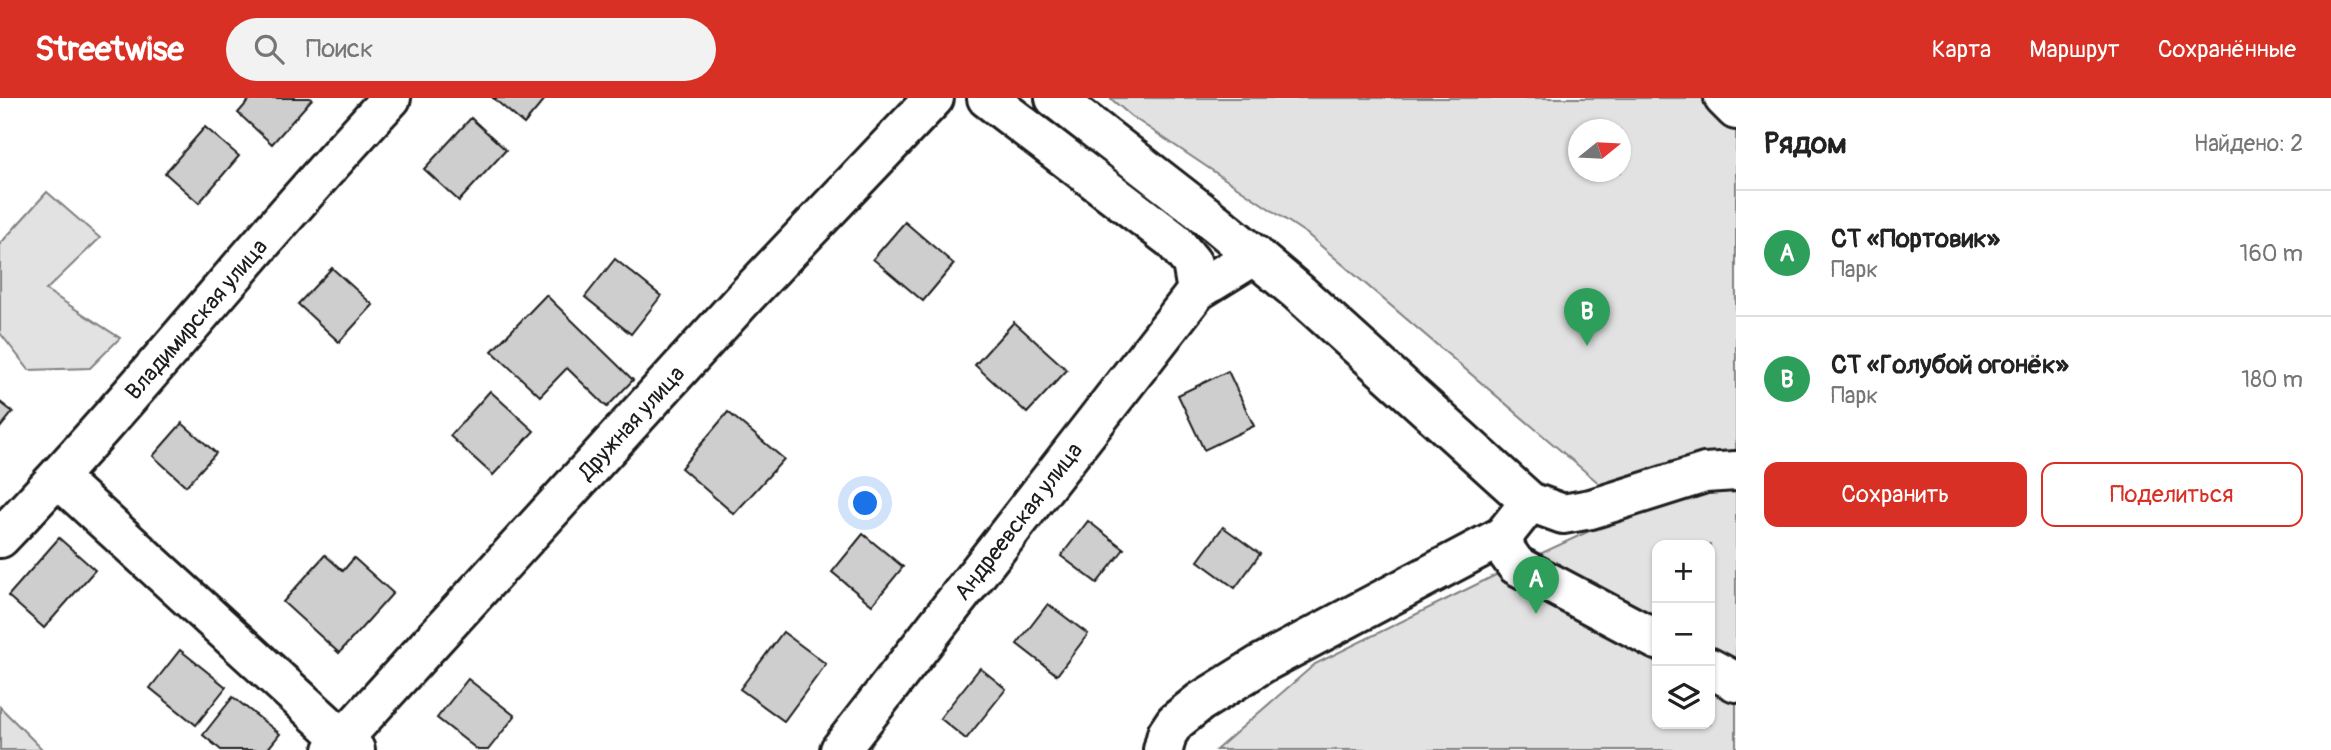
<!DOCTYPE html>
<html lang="ru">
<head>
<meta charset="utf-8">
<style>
	body { margin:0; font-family:Pangolin,sans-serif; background:#f2f2f2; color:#222 }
	.controls { position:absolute; right:21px; bottom:21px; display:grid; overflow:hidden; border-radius:14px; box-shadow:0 2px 5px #0004 }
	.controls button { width:63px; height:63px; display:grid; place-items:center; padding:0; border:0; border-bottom:2px solid #e0e0e0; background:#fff; color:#222; font:35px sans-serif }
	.compass { position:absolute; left:1568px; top:21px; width:63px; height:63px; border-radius:50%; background:#fff; box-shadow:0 2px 5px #0004; rotate:72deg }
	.you { position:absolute; left:866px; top:406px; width:24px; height:24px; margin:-18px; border:5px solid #fff; border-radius:50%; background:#1a73e8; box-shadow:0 0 0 10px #1a73e833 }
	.badge { display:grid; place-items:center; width:46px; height:46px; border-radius:50%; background:#d93025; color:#fff; font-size:23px; font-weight:700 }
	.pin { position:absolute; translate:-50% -58px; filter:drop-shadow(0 2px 4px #0008) }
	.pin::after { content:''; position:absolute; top:37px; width:24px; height:21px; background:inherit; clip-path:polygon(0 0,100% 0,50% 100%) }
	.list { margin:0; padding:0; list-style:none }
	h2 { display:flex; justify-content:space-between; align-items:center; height:91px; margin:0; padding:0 28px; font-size:30px }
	h2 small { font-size:23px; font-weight:400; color:#767676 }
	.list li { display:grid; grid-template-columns:46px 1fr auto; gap:21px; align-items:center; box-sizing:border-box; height:126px; padding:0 28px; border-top:2px solid #e0e0e0 }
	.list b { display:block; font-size:26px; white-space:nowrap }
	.list p { margin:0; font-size:23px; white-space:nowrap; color:#767676 }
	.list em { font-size:23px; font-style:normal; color:#767676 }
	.actions { display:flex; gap:14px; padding:21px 28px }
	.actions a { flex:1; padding:16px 0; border:2px solid #d93025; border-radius:14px; text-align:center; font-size:24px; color:#d93025 }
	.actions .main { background:#d93025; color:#fff }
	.icon { flex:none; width:38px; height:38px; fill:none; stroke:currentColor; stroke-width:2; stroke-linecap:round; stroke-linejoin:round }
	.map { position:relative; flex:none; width:1736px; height:652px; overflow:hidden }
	header { display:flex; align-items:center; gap:42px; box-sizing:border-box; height:98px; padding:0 35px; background:#d93025; color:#fff }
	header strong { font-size:33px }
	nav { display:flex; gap:38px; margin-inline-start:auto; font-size:24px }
	.search { width:490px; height:63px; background:#f2f2f2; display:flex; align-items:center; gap:18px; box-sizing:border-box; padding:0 24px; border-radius:38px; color:#767676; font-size:26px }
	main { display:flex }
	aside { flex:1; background:#fff }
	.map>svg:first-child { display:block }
	.green { fill:#e2e2e2; stroke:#7f7f7f; stroke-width:2; fill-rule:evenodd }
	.building { fill:#cecece; stroke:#1c1c1c; stroke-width:2 }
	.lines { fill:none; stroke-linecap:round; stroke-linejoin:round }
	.minor-casing { stroke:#1c1c1c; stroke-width:44 }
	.minor { stroke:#fff; stroke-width:38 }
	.labels { text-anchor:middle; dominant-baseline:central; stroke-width:6; stroke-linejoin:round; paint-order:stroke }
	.street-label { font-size:23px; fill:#1c1c1c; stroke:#fff }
</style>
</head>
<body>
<header>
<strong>Streetwise</strong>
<div class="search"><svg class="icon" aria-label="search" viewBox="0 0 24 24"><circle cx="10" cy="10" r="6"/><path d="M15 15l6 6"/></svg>Поиск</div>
<nav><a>Карта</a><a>Маршрут</a><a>Сохранённые</a></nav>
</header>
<main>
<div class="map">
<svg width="1736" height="652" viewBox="0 0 1736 652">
	<rect width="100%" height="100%" fill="#fff"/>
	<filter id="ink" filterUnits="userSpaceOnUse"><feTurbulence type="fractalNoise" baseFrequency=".0143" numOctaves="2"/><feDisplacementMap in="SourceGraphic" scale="14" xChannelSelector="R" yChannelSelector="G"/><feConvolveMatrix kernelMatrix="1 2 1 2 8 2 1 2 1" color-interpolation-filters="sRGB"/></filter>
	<g filter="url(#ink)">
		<path class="green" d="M1110,0H1736V360L1608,393L1307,136L1131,18ZM1578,32H1620V74H1578Z
			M47,94L100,140L46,192L120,240L90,270L29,272L0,235V146Z
			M1736,384V652H1216L1315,566L1516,467L1641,409ZM1657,447H1710V626H1657Z
			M0,609L43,652H0Z"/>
		<path class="building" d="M251,0H310L312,1L272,46L238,15Z
			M493,0H546L524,26Z
			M471,20L506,52L459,103L424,71Z
			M205,29L239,58L199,105L165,75Z
			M905,124L954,166L923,203L873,161Z
			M615,161L661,198L631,236L585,199Z
			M332,170L373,207L339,244L298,206Z
			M546,197L633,282L607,309L567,270L540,298L492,253Z
			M1014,224L1067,272L1027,315L975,267Z
			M1228,273L1254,328L1204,352L1178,297Z
			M490,293L534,333L493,377L450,338Z
			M0,304L13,314L0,330Z
			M728,314L784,361L734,416L681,370Z
			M182,325L216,355L186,388L153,358Z
			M1088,423L1124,451L1097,485L1061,458Z
			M1223,429L1260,456L1235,490L1198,463Z
			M863,436L903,469L872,507L832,474Z
			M59,440L95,472L44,530L8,498Z
			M325,457L343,473L354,460L393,495L339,555L283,504Z
			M1048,506L1088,536L1057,577L1017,546Z
			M783,534L826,566L784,623L740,591Z
			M180,552L226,589L196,627L150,590Z
			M980,570L1006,591L966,641L940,620Z
			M468,581L515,618L488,652H478L437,620Z
			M233,599L280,636L267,652H221L203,637Z"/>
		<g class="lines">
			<g class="minor-casing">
				<g id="minor">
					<path d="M987,0L1173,142L1192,165L1197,193"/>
					<path d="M1055,0L1217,126L1297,193L1530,404L1563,416L1591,411L1705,375L1736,373"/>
					<path d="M1724,0L1736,12"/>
					<path d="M58,380L355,652"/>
					<path d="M1503,438L1506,453L1516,467L1657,542"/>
					<path id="s1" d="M0,440C136,299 257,143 391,0"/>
					<path d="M1710,570L1736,584"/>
					<path id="s2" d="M333,652L746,198L934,0"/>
					<path id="s3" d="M840,652L1197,193L1255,157"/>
					<path d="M1163,652L1167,636L1175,624L1200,604L1263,565L1503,438L1530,404"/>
				</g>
			</g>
			<use href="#minor" class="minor"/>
		</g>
	</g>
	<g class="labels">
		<g class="street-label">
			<text stroke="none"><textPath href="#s1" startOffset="294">Владимирская улица</textPath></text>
			<text stroke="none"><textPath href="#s2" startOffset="443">Дружная улица</textPath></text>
			<text stroke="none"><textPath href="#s3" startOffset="290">Андреевская улица</textPath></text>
		</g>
	</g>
</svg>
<div class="controls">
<button>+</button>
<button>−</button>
<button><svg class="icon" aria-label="layers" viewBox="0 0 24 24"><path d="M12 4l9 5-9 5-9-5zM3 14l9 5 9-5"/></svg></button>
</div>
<svg class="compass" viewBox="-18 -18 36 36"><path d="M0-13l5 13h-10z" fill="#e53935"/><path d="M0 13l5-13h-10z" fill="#767676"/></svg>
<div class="you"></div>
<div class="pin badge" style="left:1536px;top:516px;background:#2e9e5b">A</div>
<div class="pin badge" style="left:1587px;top:248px;background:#2e9e5b">B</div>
</div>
<aside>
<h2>Рядом<small>Найдено: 2</small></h2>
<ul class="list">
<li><span class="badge" style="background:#2e9e5b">A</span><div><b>СТ «Портовик»</b><p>Парк</p></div><em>160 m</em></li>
<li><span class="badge" style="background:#2e9e5b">B</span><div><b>СТ «Голубой огонёк»</b><p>Парк</p></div><em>180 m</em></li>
</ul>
<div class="actions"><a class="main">Сохранить</a><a>Поделиться</a></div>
</aside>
</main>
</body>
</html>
